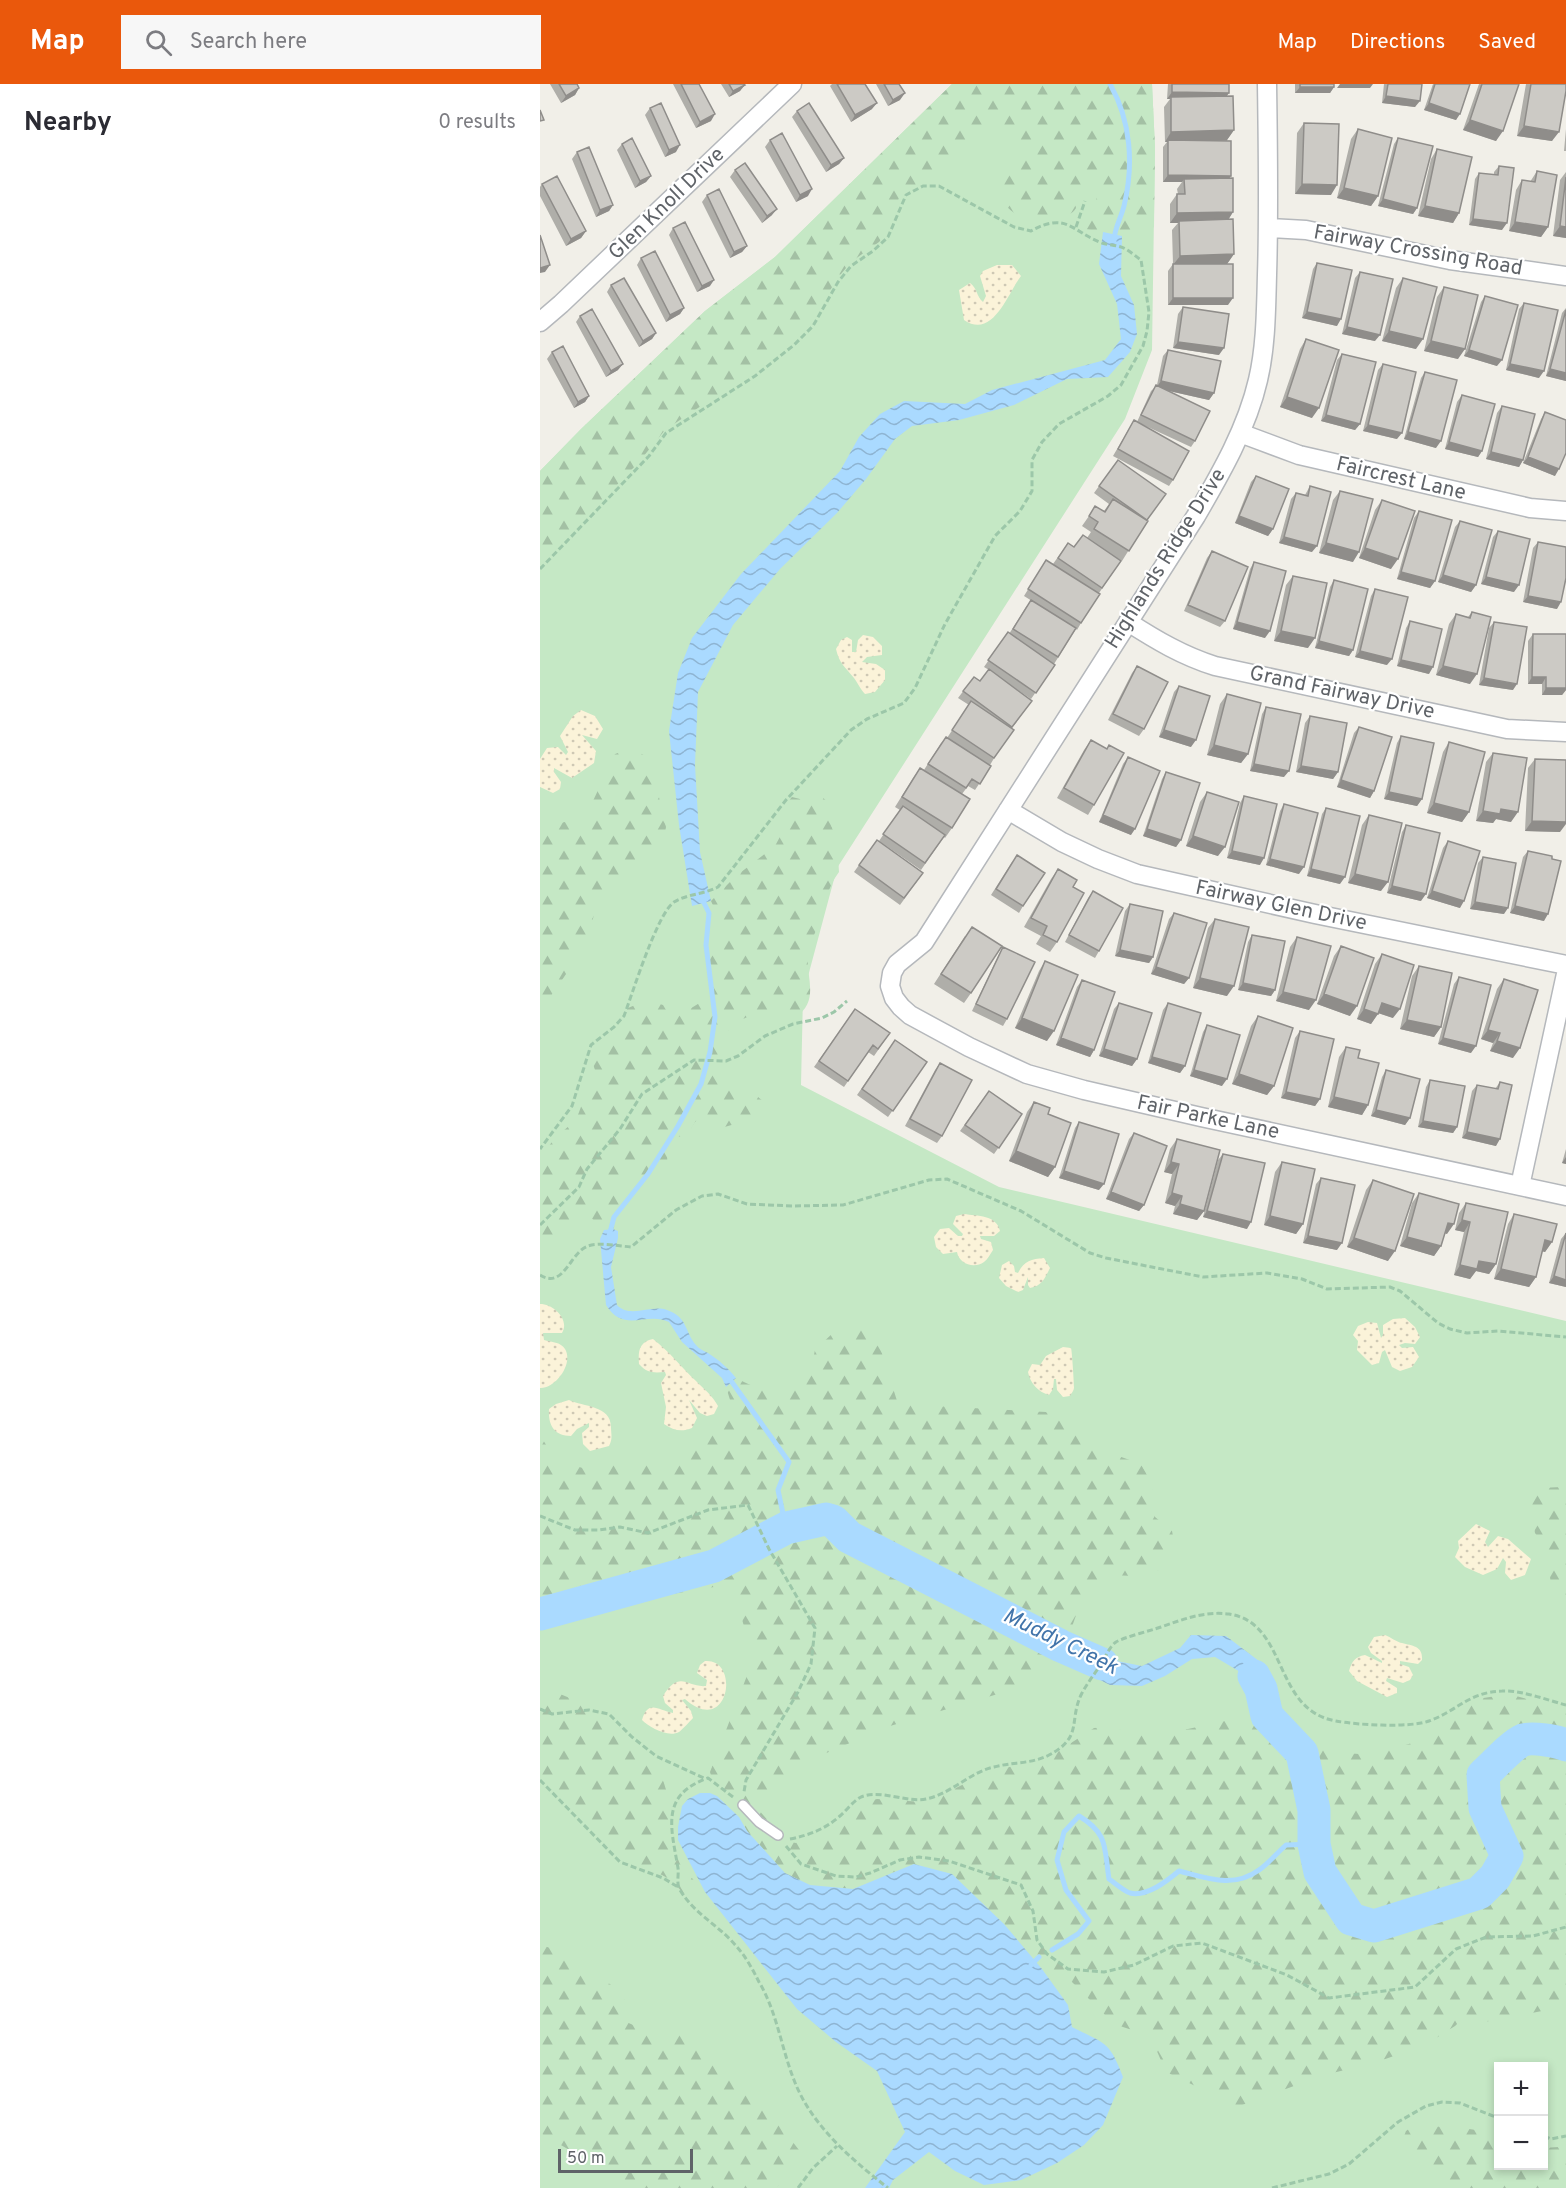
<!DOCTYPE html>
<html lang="en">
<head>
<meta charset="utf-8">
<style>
	body { margin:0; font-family:Overpass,sans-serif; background:#f7f7f7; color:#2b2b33 }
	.controls { position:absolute; right:18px; bottom:18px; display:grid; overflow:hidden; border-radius:0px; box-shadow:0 3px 9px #0003 }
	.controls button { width:54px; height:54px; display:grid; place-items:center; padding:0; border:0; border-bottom:2px solid #e1e1e2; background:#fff; color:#2b2b33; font:30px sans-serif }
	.scale { position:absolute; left:18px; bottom:15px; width:135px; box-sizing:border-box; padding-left:6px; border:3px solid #5f6368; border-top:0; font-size:16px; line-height:21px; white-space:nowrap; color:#5f6368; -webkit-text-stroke:4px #fff; paint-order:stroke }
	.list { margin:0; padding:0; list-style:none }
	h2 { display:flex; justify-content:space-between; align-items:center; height:78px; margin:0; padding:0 24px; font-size:26px }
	h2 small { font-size:20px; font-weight:400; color:#7c7c81 }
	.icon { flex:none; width:33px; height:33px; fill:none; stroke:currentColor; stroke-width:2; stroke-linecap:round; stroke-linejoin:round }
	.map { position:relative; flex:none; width:1026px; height:2104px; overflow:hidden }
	header { display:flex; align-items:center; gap:36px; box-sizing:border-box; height:84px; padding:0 30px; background:#ea580c; color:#fff }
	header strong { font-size:28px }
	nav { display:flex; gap:33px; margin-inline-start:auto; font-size:21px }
	.search { width:420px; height:54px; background:#f7f7f7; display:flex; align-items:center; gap:15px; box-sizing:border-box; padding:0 21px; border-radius:0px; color:#7c7c81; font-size:22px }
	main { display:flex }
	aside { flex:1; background:#fff }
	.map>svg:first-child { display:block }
	.green { fill:#c5e8c5; fill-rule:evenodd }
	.forest { fill:url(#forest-firs) }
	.sand { fill:url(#sand-dots) }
	.water { fill:url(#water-waves) }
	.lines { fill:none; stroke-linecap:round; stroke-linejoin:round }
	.stream { stroke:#aadaff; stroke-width:5 }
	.river { stroke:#aadaff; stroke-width:33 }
	.lane-casing { stroke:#b5b8bc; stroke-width:12 }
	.street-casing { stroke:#b5b8bc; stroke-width:21 }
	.path { stroke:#9cc7a9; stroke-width:3; stroke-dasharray:6 3; stroke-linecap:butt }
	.lane { stroke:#fff; stroke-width:9 }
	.street { stroke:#fff; stroke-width:18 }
	.wall { fill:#afaea9 }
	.shaded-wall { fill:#8f8d8a }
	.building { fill:#cccac5; stroke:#8f8d8a; stroke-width:1.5 }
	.labels { text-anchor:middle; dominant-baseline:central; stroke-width:4.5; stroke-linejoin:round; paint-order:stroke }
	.street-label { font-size:21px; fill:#5f6368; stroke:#fff }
	.water-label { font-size:22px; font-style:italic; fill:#4174aa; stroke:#fff }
</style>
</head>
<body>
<header>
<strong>Map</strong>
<div class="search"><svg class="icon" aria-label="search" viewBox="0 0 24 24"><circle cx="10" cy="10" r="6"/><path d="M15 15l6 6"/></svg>Search here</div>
<nav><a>Map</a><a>Directions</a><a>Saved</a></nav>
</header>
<main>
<aside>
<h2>Nearby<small>0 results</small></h2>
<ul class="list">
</ul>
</aside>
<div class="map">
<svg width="1026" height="2104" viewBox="0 0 1026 2104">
	<defs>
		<pattern id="forest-firs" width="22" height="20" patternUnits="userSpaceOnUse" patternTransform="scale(1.5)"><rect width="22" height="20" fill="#c5e8c5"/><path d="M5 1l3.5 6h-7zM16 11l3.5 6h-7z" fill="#a3c0a4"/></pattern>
		<pattern id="sand-dots" width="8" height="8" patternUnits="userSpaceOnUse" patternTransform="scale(1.5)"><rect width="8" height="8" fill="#fbf3d9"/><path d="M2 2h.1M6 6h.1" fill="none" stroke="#cec8b4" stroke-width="1.8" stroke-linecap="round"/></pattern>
		<pattern id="water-waves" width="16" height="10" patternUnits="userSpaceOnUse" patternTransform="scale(1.5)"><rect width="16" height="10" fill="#aadaff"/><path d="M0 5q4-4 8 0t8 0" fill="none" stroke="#8eb4d2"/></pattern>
	</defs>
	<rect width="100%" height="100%" fill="#f1efe8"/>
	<path class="green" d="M412,0H612L615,64L612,266L585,335L297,784L263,911L261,1001L459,1103L1026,1237V2104H0V387L41,345L165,227L235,173ZM958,1982H1004V2082H958Z"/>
	<path class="forest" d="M412,0H612L615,64L614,143L594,153L545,145L543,134L555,123L557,112L562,99L551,94L547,105L534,115L536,124C529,135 520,131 509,133C504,134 499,137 494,139C477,132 462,124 457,105L477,72L473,48L458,38L444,40C429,60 411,75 399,96L370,102L359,114L346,150L339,158L311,178L296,196L270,242L236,272L125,346L98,379L0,481V387L41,345L165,227L235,173Z
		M92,664L110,675L126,743L124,754L91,779L63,809L54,830L48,858L0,928V743L45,734L75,670Z
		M273,711L281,712L290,720L291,741L297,758L299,788C287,804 285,820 279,839C276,849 269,858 268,869C265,892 281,917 255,933C233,920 194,931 183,955C179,961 183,966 182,972C180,980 175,985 179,994C185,1007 197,1003 207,1006C213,1008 218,1013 223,1017C224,1027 220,1036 214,1044L195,1040L181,1044L175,1036C151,1034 158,1036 146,1052L133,1053L128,1058L127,1081L122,1085H109L103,1094H96L91,1090L84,1094L73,1109L82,1117L84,1125L73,1145L64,1146L44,1127L38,1129C31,1145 30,1153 11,1160L1,1156L0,1073L16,1053L36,1036L55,986L52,977L55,968L77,950L88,924L107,916L123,921L132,936L174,910L171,889L165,879L186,850L171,817L196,792L235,762L249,736L245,720L252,713L260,715Z
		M315,1242L335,1247L358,1320L506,1328L570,1369L601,1380L612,1399L615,1433L632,1447L636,1467L620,1486L594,1492L571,1491L544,1509L529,1551L514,1573L488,1601L350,1642L251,1684L217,1724L240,1750L255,1759L276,1754L325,1718L337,1715L383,1718L396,1714L448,1688L508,1674L554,1644L573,1643L588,1649L648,1645L712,1631L744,1633L759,1655L793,1668L832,1671L872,1659L913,1635L937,1615L969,1610L1026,1626V1915L1002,1927L934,1940L926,1931L915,1942L885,1961L834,1979L784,1991L694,2024L681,2022L670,2009L626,1988L616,1965L601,1949L574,1940L530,1896L502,1885L464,1840L374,1780L313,1805L270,1801L245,1789L207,1747L199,1733L177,1712L170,1688L213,1576L199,1524L186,1501L96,1516L0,1543V1351L16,1377L43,1384L70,1376L120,1381L185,1343L191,1319L186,1303L196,1294C230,1311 235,1311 269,1294L275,1266L295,1247Z
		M1021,1403L1026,1404V1526L1017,1520L1011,1503L1009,1482L1002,1459L995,1449L989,1413L1001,1404Z
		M8,1605L61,1627L90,1652L111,1684L123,1696L131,1722L128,1738V1753L140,1780L145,1789L153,1795L158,1806L155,1814L147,1813L131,1796L122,1791L80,1774L28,1719L0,1692V1606Z
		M0,1861L18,1866L85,1910L84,1937L107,1947L142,1951L226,2024L259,2066L251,2089L236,2104H84L52,2079L0,2049Z
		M878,2038L909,2045L922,2044L936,2046L958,2053V2082H1004V2064L1018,2063L1026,2066V2104H917L878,2081L867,2072L861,2060L866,2047Z"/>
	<path class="sand" d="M457,181H472L481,192C468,209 453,256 424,236L419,206L430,199C438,205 436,212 443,218L446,212L440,192L443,187Z
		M323,551L333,553L342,562V571L327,573L322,578L336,580L345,586V596L335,608L325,610C320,605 318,599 314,594C305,583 299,579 296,565L301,556L307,553L312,556V568H316L318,556Z
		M41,626L55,632L63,645L57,655L42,651L56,667L54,679L32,694L14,684V688L21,698L20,705L13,709L0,703V675L7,664L18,663L26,671L28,668L20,652L33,632Z
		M424,1130C437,1132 457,1131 460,1147L454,1152H440L441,1155L451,1158L453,1166C450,1170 448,1175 444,1178C434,1185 419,1180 417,1168L403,1170L396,1163L394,1153L400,1145L409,1144L418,1152H422L423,1150L413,1140L416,1132Z
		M504,1174L510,1184C505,1194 502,1202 490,1204L488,1201V1193L483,1206L478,1208L466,1202L459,1194L462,1181L469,1177L474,1182L475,1188L478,1189C484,1177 491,1175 504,1174Z
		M0,1220C14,1220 30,1236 22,1249H3L4,1256C11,1258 21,1258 25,1265C34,1280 15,1305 0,1304Z
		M865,1234L875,1243L880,1253L875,1260L865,1259L859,1261L862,1264L873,1263L879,1273L872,1283L860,1287L852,1283L845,1266L842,1268L839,1279L832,1281L817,1266L818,1257L813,1251L818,1242L828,1238L837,1239L841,1254L843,1251V1241L853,1235Z
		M113,1255C129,1267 141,1283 156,1297C165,1306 172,1311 178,1322L174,1330L167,1332L160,1329L149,1316L157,1334L152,1344C142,1348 134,1347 124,1340L126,1323L121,1299L126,1291L125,1288C113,1289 107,1289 99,1280C98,1267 99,1258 113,1255Z
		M523,1263L531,1264C532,1266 534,1298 534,1303C534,1307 532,1308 530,1312L523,1313L517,1306L516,1295H514L513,1305L509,1311C498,1308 490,1299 488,1288L492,1280L500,1281L506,1272Z
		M29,1316C43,1323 71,1321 71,1343C71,1351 73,1354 69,1362L50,1367L43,1360L42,1349L49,1343V1339L37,1345L31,1352C14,1352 8,1341 9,1325L16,1320Z
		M936,1440L950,1447L945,1458L948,1463L958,1452L968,1455L991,1475L985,1491L971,1496L965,1489L966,1478L963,1474L957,1485L943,1491L925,1483L915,1473L919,1464L918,1457Z
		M845,1551C851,1553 856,1558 862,1559C873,1562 883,1562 882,1576L878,1580L860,1577V1580L869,1583L873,1591L870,1596L863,1599L847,1594L846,1597L857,1604V1609L847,1613L817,1597L809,1587C812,1577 815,1573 825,1571L842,1579V1577L831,1569L828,1563L834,1553Z
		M165,1577C201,1574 189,1654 145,1615L142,1616L151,1627L153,1634C149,1638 143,1645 139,1648C128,1654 109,1643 102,1636C108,1615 118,1626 133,1629V1626L125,1619L123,1612C140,1585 147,1604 166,1602L167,1596L157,1589L160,1581Z"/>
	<path class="water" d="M563,148L582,152L581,192L594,221L597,250L590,268L568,293L527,295L474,321L419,336L372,342L355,355L326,395L297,429L240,485L193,541L158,608L155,681L160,768L171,817L152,822L139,741L129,647L138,589L152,554L201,490L300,387L319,353L340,330L364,317L425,320L452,306L565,276L581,255L577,220L559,180Z
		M73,1145L78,1147V1154L71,1183L77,1221C90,1235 112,1220 127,1226C148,1233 144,1247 156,1261C159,1265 164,1267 168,1269C179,1276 188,1284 196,1294L186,1303L182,1294L142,1258L129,1238C106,1227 84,1250 66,1221L60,1155L64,1146Z
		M529,1551L577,1577L602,1582L640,1564L651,1551L686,1552L719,1577L744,1633L712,1631L707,1592L675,1573L652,1575L625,1592L602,1602L570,1601L514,1573Z
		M160,1709H170L177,1712L199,1733L207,1747L245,1789L270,1801L313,1805L374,1780L412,1790L464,1840L502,1885L528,1921L532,1943C565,1960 569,1956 583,1993L563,2041L544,2061L517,2079L481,2096L444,2101L415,2087L389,2068L353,2096L349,2104H325L365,2048L337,1987L296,1958L257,1925L165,1808L138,1756V1743L142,1722L148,1715Z"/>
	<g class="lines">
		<path class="stream" d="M570,0C591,37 594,81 584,122C581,134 574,145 574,157
			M69,1152L74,1133L108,1090L138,1042L161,1000L170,968L175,933L166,861L169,829L162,815
			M189,1294L249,1378L238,1406L246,1444
			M512,1866L538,1850L549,1837L526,1806L517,1776L524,1748L539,1732C569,1750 564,1764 569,1795C575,1799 584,1807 590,1809C607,1813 627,1797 639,1787C667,1794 693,1805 719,1786C729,1779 737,1769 746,1761L774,1760
			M491,1881L499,1873"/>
		<path class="river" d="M0,1530L174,1482L246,1444L286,1435L293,1437L309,1453L521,1562L562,1580
			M714,1592L721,1605L727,1632L762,1669L774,1726V1760L780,1788L811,1835L834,1842L939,1809L955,1793L967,1772L945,1724L943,1691C952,1683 973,1660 983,1656C992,1653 1017,1657 1026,1661"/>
		<g class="lane-casing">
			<path id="lane" d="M203,1721L219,1738L238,1751"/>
		</g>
		<g class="street-casing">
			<path id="street" d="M727,0C728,64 729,128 727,191C726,226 726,262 718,296C707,344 681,389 656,432L384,858L357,880L352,889L350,902L354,914L361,923L370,931L429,963L487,990L544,1006L661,1033L1026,1112
				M729,144L766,146L910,176L1026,192
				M0,238L21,220L252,0
				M700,349L759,371L990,424L1026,427
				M588,538C616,556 643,572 675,582L967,645L1026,648
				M468,726L522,758L558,775L597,790L775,830L1026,881
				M980,1102L1026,890"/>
		</g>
		<path class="path" d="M536,143L545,117
			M0,485L109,372L126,349L215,292L254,261L273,242L298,198L311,182L333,167L348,153L366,111L383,102H399L474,143L491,147C527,127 532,148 562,159C568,161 575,161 581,163C588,165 595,172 601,176L609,228L607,247L603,262L581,301L568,312L519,340L502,358L492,376V407L480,427L455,452L405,540L375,604L364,619L327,635L311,646L246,716L178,803C165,810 147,810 134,818C117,830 93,908 84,932L74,943L51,961L32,1022L0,1065
			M0,1141L39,1103L47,1085L80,1045L102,1010L154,976L186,977L198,972L225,952L253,940L282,934L294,928L307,917
			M0,1191C24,1206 30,1168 48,1162C60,1158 78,1162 91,1163L136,1126L162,1112L178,1110L207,1120L253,1122L303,1121L389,1096L407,1095L481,1127L550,1169L566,1174L663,1193L727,1189L762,1195L787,1205L850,1203L860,1207L898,1239L910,1245L927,1249L958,1247L1026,1253
			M0,1432L35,1446H59L80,1443L108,1449L168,1426L208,1421L229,1465L275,1544L271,1580L258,1608L206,1696L204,1708
			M0,1625L12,1630L49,1626L69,1630L92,1653L116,1672L164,1694
			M0,1696L80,1778L123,1794L138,1803
			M193,1713L168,1694C120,1711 131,1743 138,1784C139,1791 136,1800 140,1806C155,1831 179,1841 197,1863C206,1873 213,1886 219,1898C237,1928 241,1963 254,1996C271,2041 311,2075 348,2104
			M250,1755C270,1751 285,1745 300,1732C307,1726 313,1717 321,1713C341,1705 366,1719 386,1715C411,1710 430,1688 454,1683C472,1678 492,1680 509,1671C544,1653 528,1636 542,1609C548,1598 556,1588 563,1577C566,1572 570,1562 576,1558C584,1553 610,1547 621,1543C644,1535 664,1527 689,1530C749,1539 732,1626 796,1637C817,1641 870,1644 889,1637C917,1627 929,1608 962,1607C981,1606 1007,1616 1026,1621
			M246,1762L261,1780L296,1792L316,1793L330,1789L360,1776L379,1773L409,1777L481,1801L493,1827L497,1856L507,1870L528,1885L564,1888L594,1881L633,1862L662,1859L747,1891L789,1914L875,1903L916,1865L946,1853L993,1852L1026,1843
			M1004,2052L1011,2055L1026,2052
			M258,2104L273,2084L297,2062
			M732,2104L789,2090L809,2080L858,2038L886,2022L902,2018L920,2019L958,2034"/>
		<use href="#lane" class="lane"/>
		<use href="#street" class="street"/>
	</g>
	<path class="wall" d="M10,0H37L39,4L35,11L21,19Z
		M133,0H159L171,37L156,44Z
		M181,0H204L200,7L189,13Z
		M292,0H325L332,25L311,38L290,2Z
		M336,0H359L360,16L348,22Z
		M628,0H689L687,12L694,46L687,56L689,94L693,128L688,135L694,170L687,180L688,221H628V187L633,180L632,146L638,139H630V120L637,110H638L637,105L642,98H623V63L627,58H625L624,23L630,15H627Z
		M755,0H794V3L790,9H755Z
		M844,0H882L875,23L842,19Z
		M893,0H930L916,36L884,26Z
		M939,0H979L956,57L923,46Z
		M986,0H1026L1012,57L977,52Z
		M110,24L136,68L125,73L105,31Z
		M257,27L304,74L299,80L286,88L252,33Z
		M764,39L791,111L755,110L757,49Z
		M818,45L838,112L831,122L797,114L811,55Z
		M1026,45V67H1024Z
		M858,54L877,124L873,130L838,122L854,60Z
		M230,56L268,112L256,118L225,63Z
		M82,60L111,92L106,98L95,104L77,66Z
		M897,65L919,129L913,139L878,132L891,75Z
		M37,68L73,121L69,127L56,133L32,75Z
		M959,82L962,146L929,141L935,95L939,89L954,91V88Z
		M195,86L232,131L222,139L190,93Z
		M997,87L1008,143L1001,153L969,147L976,106L982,96L990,98Z
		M1026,88V154L1013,152L1020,96Z
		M2,100L46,147L41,154L26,162L0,112V103Z
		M167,111L207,162L202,168L190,174L162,118Z
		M133,144L170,202L157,208L129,151Z
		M101,174L144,224L140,230L126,238L97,181Z
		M777,179L797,242L762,234L773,185Z
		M820,188L835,257L802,250L815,194Z
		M863,194L876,265L842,257L856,204Z
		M71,201L116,249L112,255L99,263L67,208Z
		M904,203L918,275L884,267L897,213Z
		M945,212L957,282L924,272L941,218Z
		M984,219L999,294L966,286L979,225Z
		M643,223L679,271L633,264L638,230Z
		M1026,224V297L1006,292L1022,229Z
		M40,232L78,286L66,293L36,238Z
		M766,255L772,334L740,323L760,265Z
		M628,266L674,309L669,316L629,307L655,357L651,363L597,338L611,307L617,301L623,272Z
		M12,268L49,312L45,318L34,324L7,275Z
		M802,270L820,340L815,346L781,337L797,276Z
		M843,280L857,355L823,347L838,286Z
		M885,288L896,364L864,355L881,294Z
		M922,311L942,367L938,373L905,365L917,318Z
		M962,322L983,376L979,383L946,375L957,329Z
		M1005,328L1015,392L983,379L1001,335Z
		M594,336L633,396L629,402L573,372Z
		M578,376L607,437L582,477L569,469L581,477L559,509L541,539L537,546L536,545L514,580L515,581L491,615L469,600L492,617L472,644L450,681L451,682L435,706L428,702L422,710L412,744L405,754L404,753L381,786L342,759L383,789L360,821L314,788L337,756L339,757L360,726L355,723L373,694L380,684L384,686L401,659L407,654L429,621L418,614L434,593L440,597L449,586L444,583L468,548L469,550L486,523L492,517L484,512L506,476L513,480L528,459L534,463L547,454L551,448L542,442L549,432L555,422L564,427L569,420L554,409Z
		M716,392L733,445L728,452L695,439L711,398Z
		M770,402L772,468L739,459L751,415L756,409L765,411Z
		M800,407L813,478L779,469L793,416Z
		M842,416L851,485L819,474L835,426Z
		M879,427L895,497L890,504L857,495L874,434Z
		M920,437L936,501L931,508L898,498L915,443Z
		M958,447L974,508L941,500L953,453Z
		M998,458L1017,525L983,518L993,464Z
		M672,467L685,537L680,543L644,527L667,474Z
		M714,478L725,554L693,545L710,485Z
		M753,492L768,564L734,557L746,501Z
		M794,496L813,566L809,572L775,564L790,503Z
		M835,505L847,581L815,573L831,512Z
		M932,528L930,600L896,591L909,540L916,530L928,533Z
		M870,537L889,590L857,582L866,544Z
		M954,538L973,606L939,601L949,544Z
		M993,550H1026V606L1022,611H1002V600H988V557Z
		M597,582L604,645L599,652L568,636L592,589Z
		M639,602L651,663L619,653L634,608Z
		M687,610L708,670L701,679L667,671L680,620Z
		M726,623L744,693L710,687L722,630Z
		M770,632L798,688L793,695L756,688L765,639Z
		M819,643L834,707L830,714L797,703L814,649Z
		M861,652L882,715L877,722L844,715L857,659Z
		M551,656L554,721L548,731L517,714L544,666Z
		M909,658L929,728L922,738L887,729L903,668Z
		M953,669L971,738L956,735L953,739L936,737L946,678Z
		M588,673L591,751L559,738L583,680Z
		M995,675L1020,748L985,747L988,684Z
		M626,688L641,756L636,763L603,752L622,695Z
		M667,708L678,772L646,762L660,718Z
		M704,712L720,781L687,774L700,719Z
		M744,720L759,790L726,781L740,727Z
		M786,724L800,800L767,792L782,730Z
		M829,731L841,807L808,799L822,741Z
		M866,741L881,817L847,809L862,748Z
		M908,757L920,824L887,814L903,764Z
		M988,767L1004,837L970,829L983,773Z
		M943,773L964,830L930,825L938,779Z
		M472,778L483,822L479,829L451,811Z
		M518,785L533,803L517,858L510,868L496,860L501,852L484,843L511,795Z
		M553,807L559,867L555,874L525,858L548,814Z
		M590,820L613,873L609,879L575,872L585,827Z
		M634,829L649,894L644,900L611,890L629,835Z
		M675,835L687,912L653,904L668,844Z
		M712,851L735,906L731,912L698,906L708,858Z
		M425,852L431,909L424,919L394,900Z
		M757,853L769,926L736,917L750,863Z
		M801,862L810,932L777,920L794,872Z
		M463,863L467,935L463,942L432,927L459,870Z
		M842,870L853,934L838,929L831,940L817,935L835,880Z
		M505,877L507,957L475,944L499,887Z
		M879,882L901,943L894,953L860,945L872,892Z
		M919,893L931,969L898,960L914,900Z
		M964,895L973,974L950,967L953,959L941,955L957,905Z
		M542,896L554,966L550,973L516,961L537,903Z
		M579,919L597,975L592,982L559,972L574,925Z
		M628,919L645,982L640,989L608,979L623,926Z
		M315,925L350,949L334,972L328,968L304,1003L274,983Z
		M718,932L734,1002L727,1011L692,1000L711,942Z
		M667,941L682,1002L650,992L663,948Z
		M760,947L780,1015L775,1022L741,1014L755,954Z
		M355,956L387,978L348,1033L317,1011Z
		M806,963L818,974L828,1021L822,1031L788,1023L799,973Z
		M400,979L402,1052L397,1059L365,1042L395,986Z
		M846,986L870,1034L865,1041L831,1032L842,993Z
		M890,996L917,1043L913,1049L878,1043L886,1003Z
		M960,998L956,1062L922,1054L932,1007L937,1001L955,1005Z
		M449,1007L482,1030L454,1070L420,1047Z
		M494,1018L508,1030L515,1083L508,1093L469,1077L487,1028Z
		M539,1038L559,1106L519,1094L535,1044Z
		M594,1049L604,1121L599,1127L566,1115L589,1055Z
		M637,1055L664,1127L657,1136L633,1130L635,1122L625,1119L632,1090L624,1088L630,1065Z
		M1026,1065V1080L1022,1079Z
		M683,1070L707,1145L663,1133L678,1076Z
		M742,1078L763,1140L756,1150L724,1141L735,1088Z
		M781,1094L797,1166L763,1159L776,1100Z
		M833,1096L848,1177L807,1163L826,1106Z
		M879,1109L907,1150L905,1149L901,1162L894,1172L860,1162L872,1119Z
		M926,1119L956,1180L949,1190L936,1187L930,1195L914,1191L924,1148L915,1146L919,1129Z
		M974,1130L1012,1158L1005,1168L1002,1167L996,1193L989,1203L954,1195L968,1140Z
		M1026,1149V1203L1009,1199L1021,1155Z"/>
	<path class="shaded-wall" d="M800,0H833L830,4H797Z
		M205,1L200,7L189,13L193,7Z
		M760,3H794L790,9H755Z
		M39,4L35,11L21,19L26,12Z
		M632,8L689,9L684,16L631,13L630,15H627Z
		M365,9L360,16L348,22L353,16Z
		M846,12L880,17L875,23L842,19Z
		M337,19L332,25L311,38L315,31Z
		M889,19L920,30L916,36L884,26Z
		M175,30L171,37L156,44L160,38Z
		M930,36L963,47L956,57L923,46Z
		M984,42L1019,48L1012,57L977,52Z
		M694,46L687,56L625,58L631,48Z
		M140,61L136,68L125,73L129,66Z
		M304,74L299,80L286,88L291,81Z
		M628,91L691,92L687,98L644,95L642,98H623Z
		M111,92L106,98L95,104L100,97Z
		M762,100L797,101L791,111L755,110Z
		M804,104L838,112L831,122L797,114Z
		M272,105L268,112L256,118L260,111Z
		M843,115L877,124L873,130L838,122Z
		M73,121L69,127L56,133L60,126Z
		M885,122L919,129L913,139L878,132Z
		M237,125L232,131L222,139L227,132Z
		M693,128L687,138L639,137L638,139H630L637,129Z
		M933,135L967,139L962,146L929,141Z
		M975,138L1008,143L1001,153L969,147Z
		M1020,142L1026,143V154L1013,152Z
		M46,147L41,154L26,162L31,155Z
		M207,162L202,168L190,174L194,168Z
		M694,170L687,180L633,181L640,172Z
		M10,181L5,188L0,189V184Z
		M174,196L170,202L157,208L162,202Z
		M633,214H693L688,221H628Z
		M144,224L140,230L126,238L130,231Z
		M767,228L801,235L797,242L762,234Z
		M807,243L840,251L835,257L802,250Z
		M849,247L883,255L876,265L842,257Z
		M116,249L112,255L99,263L103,257Z
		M891,257L925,265L918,275L884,267Z
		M638,258L684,264L679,271L633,264Z
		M929,266L962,276L957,282L924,272Z
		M83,280L78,286L66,293L71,287Z
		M970,280L1004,287L999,294L966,286Z
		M1010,285L1026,289V297L1006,292Z
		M621,297L674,309L669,316L616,304Z
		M49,312L45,318L34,324L38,318Z
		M747,313L779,324L772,334L740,323Z
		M786,331L820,340L815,346L781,337Z
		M828,341L862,349L857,355L823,347Z
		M868,348L901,357L896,364L864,355Z
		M909,358L942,367L938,373L905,365Z
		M951,368L983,376L979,383L946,375Z
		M988,373L1019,385L1015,392L983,379Z
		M699,432L733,445L728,452L695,439Z
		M744,453L777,462L772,468L739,459Z
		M786,459L819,468L813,478L779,469Z
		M825,464L858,475L851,485L819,474Z
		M861,488L895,497L890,504L857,495Z
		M903,491L936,501L931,508L898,498Z
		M946,493L979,501L974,508L941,500Z
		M988,512L1021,518L1017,525L983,518Z
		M697,538L730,547L725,554L693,545Z
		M741,547L775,554L768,564L734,557Z
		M779,557L813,566L809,572L775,564Z
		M820,567L852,575L847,581L815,573Z
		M861,576L893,583L889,590L857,582Z
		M903,582L937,590L930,600L896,591Z
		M992,593H1006L1002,600H988Z
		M944,594L977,600L973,606L939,601Z
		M1006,604H1026V606L1022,611H1002Z
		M624,646L656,656L651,663L619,653Z
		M674,661L708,670L701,679L667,671Z
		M714,680L749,687L744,693L710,687Z
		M761,682L798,688L793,695L756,688Z
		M801,696L834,707L830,714L797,703Z
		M849,708L882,715L877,722L844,715Z
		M894,719L929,728L922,738L887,729Z
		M961,725L978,728L971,738L956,735L953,739L936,737L943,727Z
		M563,731L595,745L591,751L559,738Z
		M992,737L1026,738V740L1020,748L985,747Z
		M607,745L641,756L636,763L603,752Z
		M653,752L685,763L678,772L646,762Z
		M692,767L724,774L720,781L687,774Z
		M730,775L764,783L759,790L726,781Z
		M771,785L805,793L800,800L767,792Z
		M815,790L848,798L841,807L808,799Z
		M852,802L886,810L881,817L847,809Z
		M892,807L924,817L920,824L887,814Z
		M935,818L968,824L964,830L930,825Z
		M975,822L1008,830L1004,837L970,829Z
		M580,866L613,873L609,879L575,872Z
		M616,883L649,894L644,900L611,890Z
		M660,894L694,902L687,912L653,904Z
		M703,899L735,906L731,912L698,906Z
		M743,908L776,916L769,926L736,917Z
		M784,910L817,922L810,932L777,920Z
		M842,919L860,925L853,934L835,928Z
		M824,925L838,930L831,940L817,935Z
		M482,934L514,947L507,957L475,944Z
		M867,936L901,943L894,953L860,945Z
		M948,946L960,949L953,959L941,955Z
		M521,954L554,966L550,973L516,961Z
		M903,954L936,962L931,969L898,960Z
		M957,957L980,964L973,974L950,967Z
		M564,965L597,975L592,982L559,972Z
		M612,973L645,982L640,989L608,979Z
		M654,986L687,995L682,1002L650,992Z
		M699,990L734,1002L727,1011L692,1000Z
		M746,1008L780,1015L775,1022L741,1014Z
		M794,1013L828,1021L822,1031L788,1023Z
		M836,1026L870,1034L865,1041L831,1032Z
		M883,1037L917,1043L913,1049L878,1043Z
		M927,1048L960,1055L956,1062L922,1054Z
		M476,1067L515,1083L508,1093L469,1077Z
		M1026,1073V1080L1022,1079Z
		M631,1078L639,1080L632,1090L624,1088Z
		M524,1087L564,1100L559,1106L519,1094Z
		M571,1108L604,1121L599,1127L566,1115Z
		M632,1109L642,1112L635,1122L625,1119Z
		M640,1120L664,1127L657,1136L633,1130Z
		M667,1127L711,1138L707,1145L663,1133Z
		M730,1132L763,1140L756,1150L724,1141Z
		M922,1136L930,1138L924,1148L915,1146Z
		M908,1139L914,1140L907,1150L901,1148Z
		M768,1152L802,1159L797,1166L763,1159Z
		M867,1153L901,1162L894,1172L860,1162Z
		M814,1154L855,1167L848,1177L807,1163Z
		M1005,1156L1012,1158L1005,1168L998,1166Z
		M939,1177L956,1180L949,1190L936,1187L930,1195L914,1191L920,1181Z
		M961,1185L996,1193L989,1203L954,1195Z
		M1014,1192L1026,1196V1203L1009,1199Z"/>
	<path class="building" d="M19,0H37L39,4L26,12Z
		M141,0H159L175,30L160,38Z
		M189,0H204L205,1L193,7Z
		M297,0H325L337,19L315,31Z
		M344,0H359L365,9L353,16Z
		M632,0H689V9L632,8Z
		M760,0H794V3H760Z
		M848,0H882L880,17L846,12Z
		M895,0H930L920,30L889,19Z
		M942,0H979L963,47L930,36Z
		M991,0H1026V7L1019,48L984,42Z
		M693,12L694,46L631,48V13Z
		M121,19L140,61L129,66L110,24Z
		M269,19L304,74L291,81L257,27Z
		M0,26L4,36L0,37Z
		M764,39L799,40L797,101L762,100Z
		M818,45L852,54L838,112L804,104Z
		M242,49L272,105L260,111L230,56Z
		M92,54L111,92L100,97L82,60Z
		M858,54L893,62L877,124L843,115Z
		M628,56L691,57V92L628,91Z
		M49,63L73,121L60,126L37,68Z
		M897,65L932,73L919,129L885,122Z
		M205,79L237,125L227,132L195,86Z
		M959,82L974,84L967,139L933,135L939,89L958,91Z
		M997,87L1017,91L1008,143L975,138L982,96L995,98Z
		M17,92L46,147L31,155L2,100Z
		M1026,93V143L1020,142Z
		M693,94V128L637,129V110H645L644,95Z
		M179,105L207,162L194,168L167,111Z
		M693,135L694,170L640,172L639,137Z
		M145,138L174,196L162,202L133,144Z
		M0,151L10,181L0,184Z
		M115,167L144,224L130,231L101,174Z
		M777,179L812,186L801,235L767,228Z
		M633,180H693V214H633Z
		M820,188L853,195L840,251L807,243Z
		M84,194L116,249L103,257L71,201Z
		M863,194L897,203L883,255L849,247Z
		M904,203L938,211L925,265L891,257Z
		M945,212L978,221L962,276L929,266Z
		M984,219L1018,226L1004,287L970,280Z
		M643,223L689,230L684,264L638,258Z
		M52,225L83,280L71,287L40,232Z
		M1026,226V289L1010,285Z
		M766,255L799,266L779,324L747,313Z
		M23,262L49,312L38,318L12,268Z
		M628,266L681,277L674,309L621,297Z
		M802,270L836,278L820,340L786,331Z
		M843,280L876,288L862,349L828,341Z
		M885,288L917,296L901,357L868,348Z
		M616,301L670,327L655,357L601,331Z
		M922,311L955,320L942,367L909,358Z
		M962,322L995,330L983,376L951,368Z
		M1005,328L1026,336V369L1019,385L988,373Z
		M594,336L649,367L633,396L578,365Z
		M578,376L626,410L607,436L559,402Z
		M716,392L749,405L733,445L699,432Z
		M770,402L791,408L777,462L744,453L756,409L768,412Z
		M800,407L833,415L819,468L786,459Z
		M573,415L608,437L589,467L554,445L558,438L549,432L555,422L565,428Z
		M842,416L875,427L858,475L825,464Z
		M879,427L912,436L895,497L861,488Z
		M920,437L952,446L936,501L903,491Z
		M958,447L990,455L979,501L946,493Z
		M543,451L581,477L562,504L518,474L528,459L534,463Z
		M998,458L1026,463V494L1021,518L988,512Z
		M672,467L708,483L685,537L648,521Z
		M506,476L560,510L541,539L488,505Z
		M714,478L746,487L730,547L697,538Z
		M753,492L787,499L775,554L741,547Z
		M794,496L828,505L813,566L779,557Z
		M835,505L868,513L852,575L820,567Z
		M491,516L536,544L518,573L473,545Z
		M932,528L951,533L937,590L903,582L916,530L930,534Z
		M870,537L902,545L893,583L861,576Z
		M954,538L987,543L977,600L944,594Z
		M468,548L515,581L496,609L448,576Z
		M993,550H1026V604H1006V593H992Z
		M597,582L628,598L604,645L573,630Z
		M449,585L492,617L472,643L423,607L434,593L440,597Z
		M639,602L670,612L656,656L624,646Z
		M687,610L721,619L708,670L674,661Z
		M431,617L474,646L454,674L412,646Z
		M726,623L761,630L749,687L714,680Z
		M770,632L807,639L798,688L761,682Z
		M819,643L852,653L834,707L801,696Z
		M861,652L894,659L882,715L849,708Z
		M406,653L451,682L440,700L432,695L426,704L388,680Z
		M551,656L567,665L569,661L584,669L554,721L524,704Z
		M909,658L945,668L929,728L894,719Z
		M953,669L987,674L978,728L961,725L960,730L943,727Z
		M588,673L620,687L595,745L563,731Z
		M995,675L1026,676V738L992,737Z
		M380,684L430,715L412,744L362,713Z
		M626,688L660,699L641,756L607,745Z
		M667,708L699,718L685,763L653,752Z
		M704,712L737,720L724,774L692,767Z
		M744,720L778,729L764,783L730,775Z
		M363,722L405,751L385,779L343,750Z
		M786,724L820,732L805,793L771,785Z
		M829,731L862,739L848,798L815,790Z
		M866,741L900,749L886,810L852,802Z
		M337,756L383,789L364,814L319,781Z
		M908,757L940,767L924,817L892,807Z
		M988,767L1012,772V775L1021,777L1008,830L975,822Z
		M477,771L505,789L483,822L456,805Z
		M943,773L976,779L968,824L935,818Z
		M518,785L537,796L533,803L544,809L517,858L503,851L507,842L491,834Z
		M553,807L583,824L559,867L529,851Z
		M590,820L623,827L613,873L580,866Z
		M634,829L667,839L649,894L616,883Z
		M675,835L709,843L694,902L660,894Z
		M432,843L462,862L431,909L401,890Z
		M712,851L745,857L735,906L703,899Z
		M757,853L791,862L776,916L743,908Z
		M801,862L834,874L817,922L784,910Z
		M463,863L495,878L467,935L436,920Z
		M842,870L874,881L860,925L842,919L838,930L824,925Z
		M505,877L538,891L514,947L482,934Z
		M879,882L912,889L901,943L867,936Z
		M919,893L951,901L936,962L903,954Z
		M964,895L998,906L980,964L957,957L960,949L948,946Z
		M542,896L575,908L554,966L521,954Z
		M579,919L612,929L597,975L564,965Z
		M628,919L661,929L645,982L612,973Z
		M315,925L350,949L338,965L333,961L308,997L279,977Z
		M718,932L753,944L734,1002L699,990Z
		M667,941L700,951L687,995L654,986Z
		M760,947L794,955L780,1015L746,1008Z
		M355,956L387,978L353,1027L322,1005Z
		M806,963L820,966L818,974L839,979L828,1021L794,1013Z
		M400,979L432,996L402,1052L370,1035Z
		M846,986L880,995L870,1034L836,1026Z
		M890,996L925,1002L917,1043L883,1037Z
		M960,998L972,1001L960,1055L927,1048L937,1001L958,1005Z
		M449,1007L482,1030L459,1064L425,1041Z
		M494,1018L510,1024L508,1030L531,1039L515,1083L476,1067Z
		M539,1038L579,1050L564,1100L524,1087Z
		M594,1049L627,1062L604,1121L571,1108Z
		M637,1055L680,1066L664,1127L640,1120L642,1112L632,1109L639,1080L631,1078Z
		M683,1070L725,1079L711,1138L667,1127Z
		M742,1078L775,1085L763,1140L730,1132Z
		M781,1094L815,1101L802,1159L768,1152Z
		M833,1096L874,1110L855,1167L814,1154Z
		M879,1109L919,1120L914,1140L908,1139L901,1162L867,1153Z
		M926,1119L968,1128L956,1180L939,1177L937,1185L920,1181L930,1138L922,1136Z
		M974,1130L1017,1140L1012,1158L1005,1156L996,1193L961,1185Z
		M1026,1149V1196L1014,1192Z"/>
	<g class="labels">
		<g class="street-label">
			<text transform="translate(127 120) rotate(-44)">Glen Knoll Drive</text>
			<text transform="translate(878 167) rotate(10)">Fairway Crossing Road</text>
			<text transform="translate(861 395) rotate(13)">Faircrest Lane</text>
			<text transform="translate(626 475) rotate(-58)">Highlands Ridge Drive</text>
			<text transform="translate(802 609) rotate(12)">Grand Fairway Drive</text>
			<text transform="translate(741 822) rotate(12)">Fairway Glen Drive</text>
			<text transform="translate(668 1034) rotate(12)">Fair Parke Lane</text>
		</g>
		<g class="water-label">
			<text transform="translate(520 1558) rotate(26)">Muddy Creek</text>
		</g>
	</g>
</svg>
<div class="controls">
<button>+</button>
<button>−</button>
</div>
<div class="scale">50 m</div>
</div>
</main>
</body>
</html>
